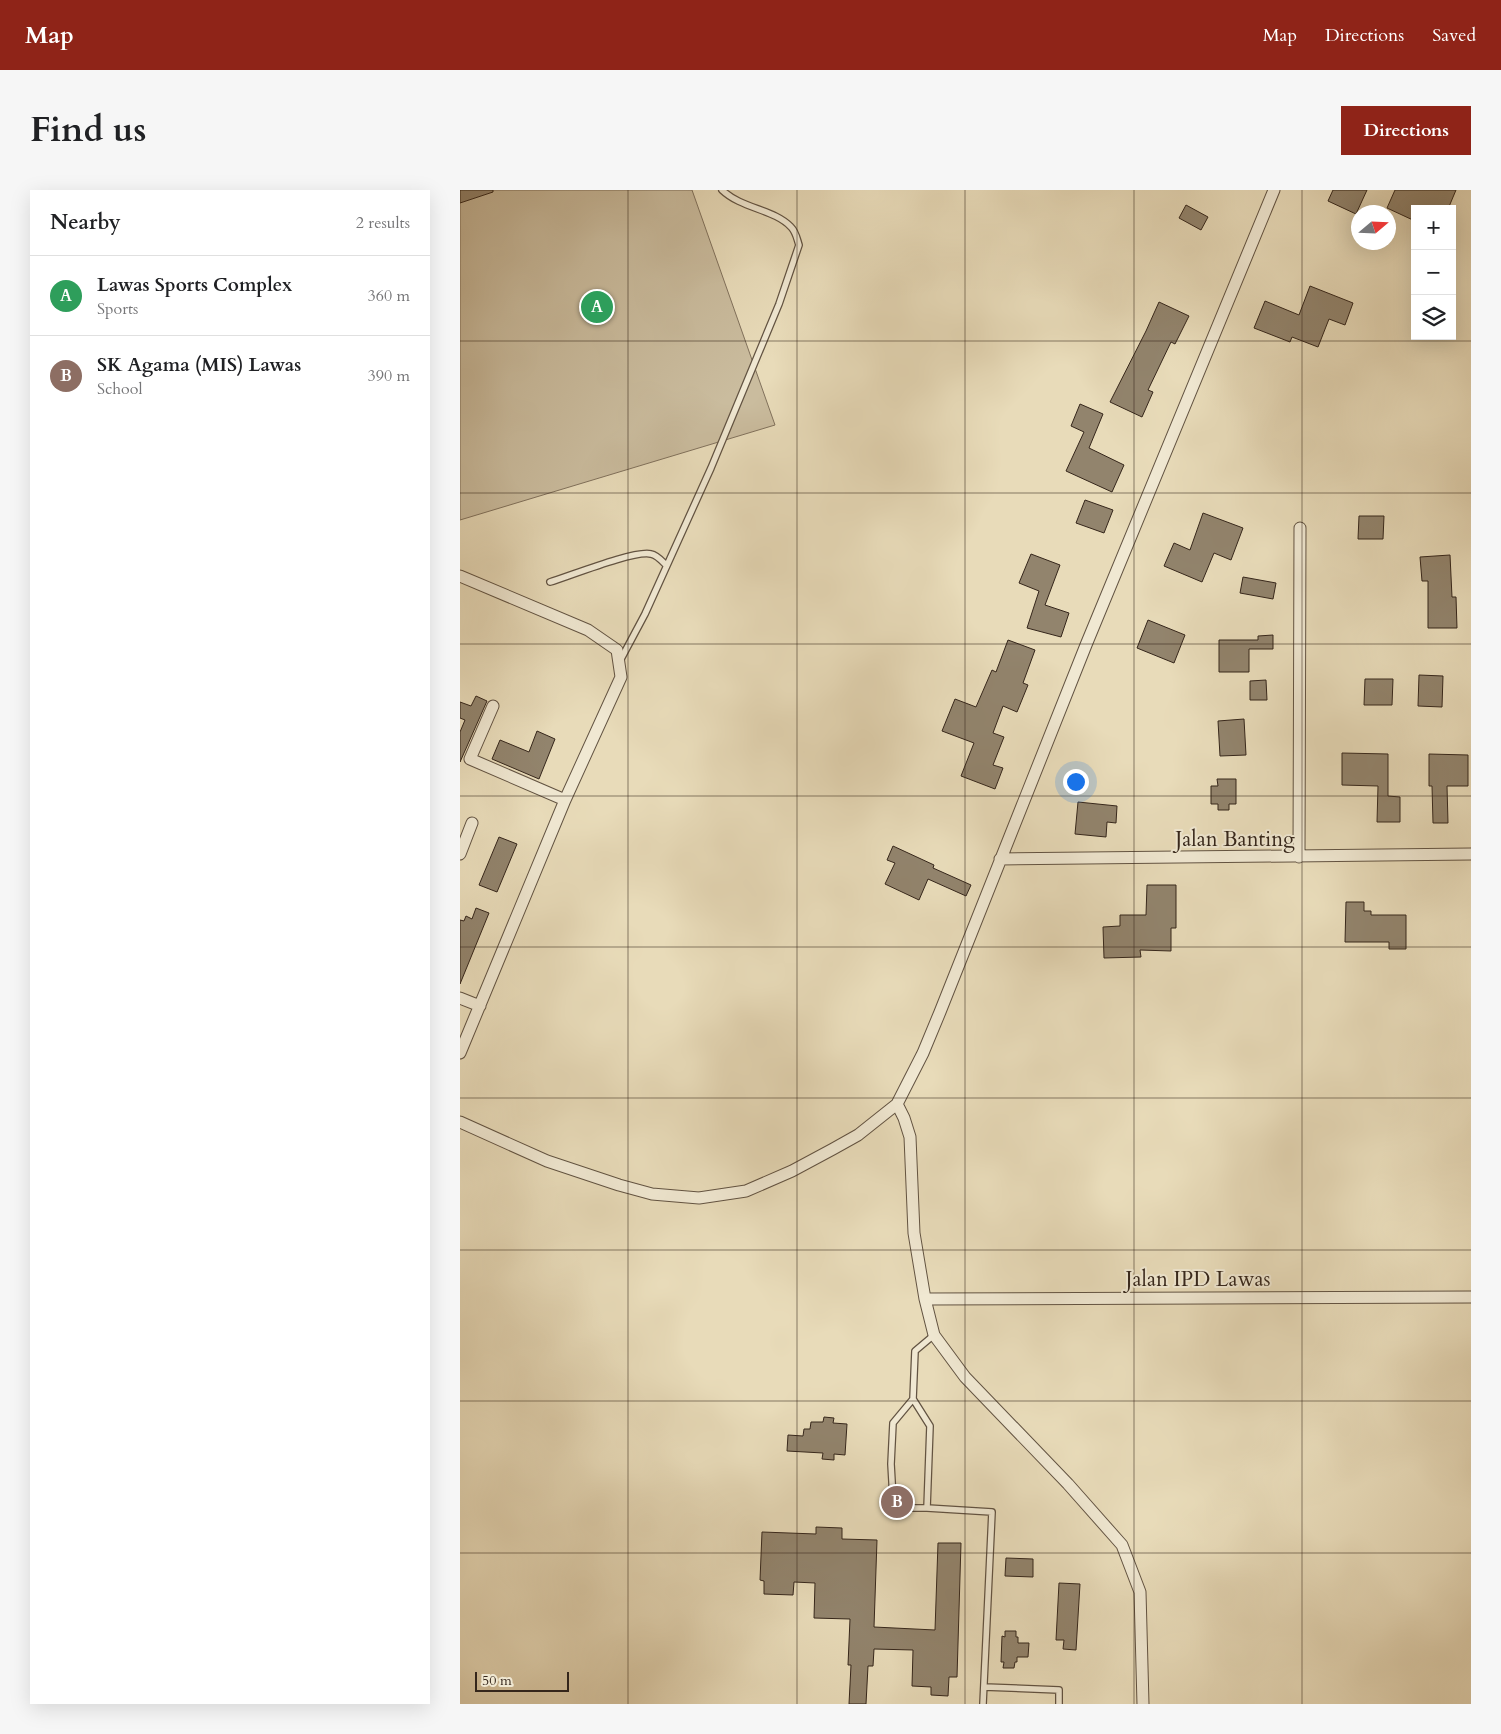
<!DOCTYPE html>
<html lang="en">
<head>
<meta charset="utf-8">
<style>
	body { margin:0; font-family:Cardo,serif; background:#f6f6f6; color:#202124 }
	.controls { position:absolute; right:15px; top:15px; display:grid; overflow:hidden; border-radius:0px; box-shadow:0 5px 20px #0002 }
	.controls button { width:45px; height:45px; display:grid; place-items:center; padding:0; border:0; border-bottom:1px solid #e0e0e0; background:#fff; color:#202124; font:25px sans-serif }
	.compass { position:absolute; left:891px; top:15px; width:45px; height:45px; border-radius:50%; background:#fff; box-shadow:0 5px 20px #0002; rotate:71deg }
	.scale { position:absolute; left:15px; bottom:12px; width:94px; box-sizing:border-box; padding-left:5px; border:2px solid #35261b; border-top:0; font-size:14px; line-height:18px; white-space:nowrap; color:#35261b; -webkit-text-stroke:4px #f0e8d2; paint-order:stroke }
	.you { position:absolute; left:615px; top:591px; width:18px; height:18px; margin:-12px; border:4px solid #fff; border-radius:50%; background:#1a73e8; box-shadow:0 0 0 8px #1a73e833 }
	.badge { display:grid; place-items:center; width:32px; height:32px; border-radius:50%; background:#8f2418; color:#fff; font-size:16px; font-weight:700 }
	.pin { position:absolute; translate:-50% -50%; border:2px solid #fff; box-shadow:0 1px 5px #0006 }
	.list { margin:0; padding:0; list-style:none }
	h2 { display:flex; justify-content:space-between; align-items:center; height:65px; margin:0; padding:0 20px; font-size:21px }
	h2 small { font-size:16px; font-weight:400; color:#757577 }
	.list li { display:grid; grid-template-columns:32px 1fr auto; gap:15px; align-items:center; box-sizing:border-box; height:80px; padding:0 20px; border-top:1px solid #e0e0e0 }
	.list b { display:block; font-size:19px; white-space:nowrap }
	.list p { margin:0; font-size:16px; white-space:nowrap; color:#757577 }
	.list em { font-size:16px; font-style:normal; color:#757577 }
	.icon { flex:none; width:28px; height:28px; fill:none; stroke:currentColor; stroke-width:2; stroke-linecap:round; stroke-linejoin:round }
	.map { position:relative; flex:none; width:1011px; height:1514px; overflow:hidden; border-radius:0px }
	header { display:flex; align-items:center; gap:30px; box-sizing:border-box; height:70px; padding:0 25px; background:#8f2418; color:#fff }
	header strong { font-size:24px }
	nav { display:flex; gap:28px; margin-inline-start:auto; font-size:18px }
	.intro { display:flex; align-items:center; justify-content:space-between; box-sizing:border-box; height:120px; padding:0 30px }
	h1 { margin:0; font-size:35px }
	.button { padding:12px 22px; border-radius:0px; background:#8f2418; color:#fff; font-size:18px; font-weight:700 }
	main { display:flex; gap:30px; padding:0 30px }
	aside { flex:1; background:#fff; border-radius:0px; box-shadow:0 5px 20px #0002 }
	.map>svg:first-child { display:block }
	.green { fill:#cabc9e; stroke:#80715c }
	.building { fill:#92846d; stroke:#35261b }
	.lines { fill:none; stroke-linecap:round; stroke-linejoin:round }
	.service-casing { stroke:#625342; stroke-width:8 }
	.minor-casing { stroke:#625342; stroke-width:13 }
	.service { stroke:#f0e8d2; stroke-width:5.5 }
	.minor { stroke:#f0e8d2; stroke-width:11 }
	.grid { fill:none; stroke:#35261b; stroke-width:1; stroke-opacity:0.55 }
	.labels { text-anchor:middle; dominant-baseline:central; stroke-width:4; stroke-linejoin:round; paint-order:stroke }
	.street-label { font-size:21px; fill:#35261b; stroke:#f0e8d2 }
</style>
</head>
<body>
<header>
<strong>Map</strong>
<nav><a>Map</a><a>Directions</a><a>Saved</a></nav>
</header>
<div class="intro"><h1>Find us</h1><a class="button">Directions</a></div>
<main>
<aside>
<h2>Nearby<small>2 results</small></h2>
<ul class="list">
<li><span class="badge" style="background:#2e9e5b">A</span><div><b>Lawas Sports Complex</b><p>Sports</p></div><em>360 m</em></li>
<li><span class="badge" style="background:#8d6e63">B</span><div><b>SK Agama (MIS) Lawas</b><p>School</p></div><em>390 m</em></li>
</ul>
</aside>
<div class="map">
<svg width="1011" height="1514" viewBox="0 0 1011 1514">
	<rect width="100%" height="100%" fill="#e8dbb9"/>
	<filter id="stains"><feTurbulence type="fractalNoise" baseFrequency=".004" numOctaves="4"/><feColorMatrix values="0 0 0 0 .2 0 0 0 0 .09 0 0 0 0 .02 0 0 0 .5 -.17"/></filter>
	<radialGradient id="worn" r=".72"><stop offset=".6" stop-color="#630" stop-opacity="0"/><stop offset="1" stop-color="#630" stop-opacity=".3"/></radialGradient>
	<path class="green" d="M0,0H232L315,235L0,330Z"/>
	<path class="building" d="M0,0H33V2L0,13Z
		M873,0H907L896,24L868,11Z
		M935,0H996L988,19H955V31L927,18Z
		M726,15L748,27L741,40L719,28Z
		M850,96L893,113L885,135L869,129L858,157L832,147L830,152L794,138L805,111L839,125Z
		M699,112L729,126L715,154L711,152L688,200L693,202L682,227L650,212L686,141Z
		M620,214L643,224L629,258L664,275L652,302L606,281L624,242L611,236Z
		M625,310L653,320L644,343L616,333Z
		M743,323L783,338L771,370L754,363L742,392L704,376L714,353L730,360Z
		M899,326H924L923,349H898Z
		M571,364L600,375L585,415L609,423L601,447L567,438L579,401L559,393Z
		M990,365L992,407H996L997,438H968V391H962L960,367Z
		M783,387L816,393L813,409L780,403Z
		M688,430L725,445L714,473L677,458Z
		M813,445V459H789V482H759V450H798V446Z
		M548,450L575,460L563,493L568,495L557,522L543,516L533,543L544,547L533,575L543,578L535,599L501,586L514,553L482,541L495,509L516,517L532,480L536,482Z
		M959,485L983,486L982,517L958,516Z
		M905,489H933L932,515H904Z
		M806,490L807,510H790V491Z
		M16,506L27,511L0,572V542L5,530L0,528V512L11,516Z
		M784,529L786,565L760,566L758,531Z
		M77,541L95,549L79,589L32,569L40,550L69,562Z
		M882,563L928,564V606L940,607V632H917L918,596L882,595Z
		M969,564L1008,565V596H987L988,633H973L972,596H969Z
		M757,589H776V614H769V620H758V614H751V596H758Z
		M618,612L657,616L656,633L647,632L646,647L615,644Z
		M39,647L57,654L37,702L19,695Z
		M433,656L474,675L473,678L511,695L506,706L468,689L459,710L425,694L435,673L427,670Z
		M687,695H716V738H711V761L680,760L681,767L644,768L643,737L660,736V725H686Z
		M886,712H904V721H911V725H946V759H929V752H885Z
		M16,718L29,723L0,794V730L4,731L6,726L12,729Z
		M364,1227L374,1228L373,1233L387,1234L385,1265L374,1264V1270L362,1269L363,1263L327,1261L328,1245L343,1246L344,1239H350L351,1232H363Z
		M356,1337L382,1338V1349L417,1350L414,1437L475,1440L478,1353H501L497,1487H489L488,1506L471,1505V1497L452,1496L453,1460L414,1459L413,1476H408L406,1514H389L391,1475H388L390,1429L354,1428L355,1393L334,1392L333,1405L304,1404V1391L300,1390L302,1342L356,1344Z
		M546,1368L573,1369V1387L545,1386Z
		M599,1393L620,1394L616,1460L603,1459L604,1450H596Z
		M545,1441H556V1447H558V1453H569L568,1467H557V1472H555L554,1478H543L544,1472H541L542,1446L545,1447Z"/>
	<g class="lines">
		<g class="service-casing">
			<path id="service" d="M90,392C110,386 174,360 191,364C197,365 202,371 206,375
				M161,469L185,424L251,278L319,114L339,55C337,49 336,42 331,37C314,19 282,19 262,0
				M453,1209L470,1236L467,1318H449L433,1309L431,1274L433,1233L453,1209L455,1161L474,1145
				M467,1318L532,1322L523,1514
				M524,1497L599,1500V1514"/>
		</g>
		<g class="minor-casing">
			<path id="minor" d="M0,386L128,440L157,460L161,487L105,610L0,863
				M33,516L10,569L105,610
				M0,664L12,633
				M839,667L840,338
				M540,669L1011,664
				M0,808L20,816
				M437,914L444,928L450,947L454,1043L465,1109L474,1145L505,1187L608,1294L662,1355L680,1402L683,1514
				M0,932L87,971L159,995L192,1004L239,1008L286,1001L332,981L373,959L398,945L437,914L463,863L480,822L626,455L814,0
				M465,1109L1011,1107"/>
		</g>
		<use href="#service" class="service"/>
		<use href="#minor" class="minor"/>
	</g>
	<path class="grid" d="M168,0V1514M337,0V1514M505,0V1514M674,0V1514M842,0V1514M0,151H1011M0,303H1011M0,454H1011M0,606H1011M0,757H1011M0,908H1011M0,1060H1011M0,1211H1011M0,1363H1011"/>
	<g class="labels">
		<g class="street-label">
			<text x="775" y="649">Jalan Banting</text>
			<text x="738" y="1089">Jalan IPD Lawas</text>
		</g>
	</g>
	<rect width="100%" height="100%" filter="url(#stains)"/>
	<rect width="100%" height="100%" fill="url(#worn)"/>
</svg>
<div class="controls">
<button>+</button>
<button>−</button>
<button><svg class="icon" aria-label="layers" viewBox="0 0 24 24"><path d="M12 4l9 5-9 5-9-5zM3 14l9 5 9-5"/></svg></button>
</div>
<svg class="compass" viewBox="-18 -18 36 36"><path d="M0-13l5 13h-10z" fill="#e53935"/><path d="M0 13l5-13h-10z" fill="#757577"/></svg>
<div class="scale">50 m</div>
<div class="you"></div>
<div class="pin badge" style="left:137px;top:117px;background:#2e9e5b">A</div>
<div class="pin badge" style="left:437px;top:1312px;background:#8d6e63">B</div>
</div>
</main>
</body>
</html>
